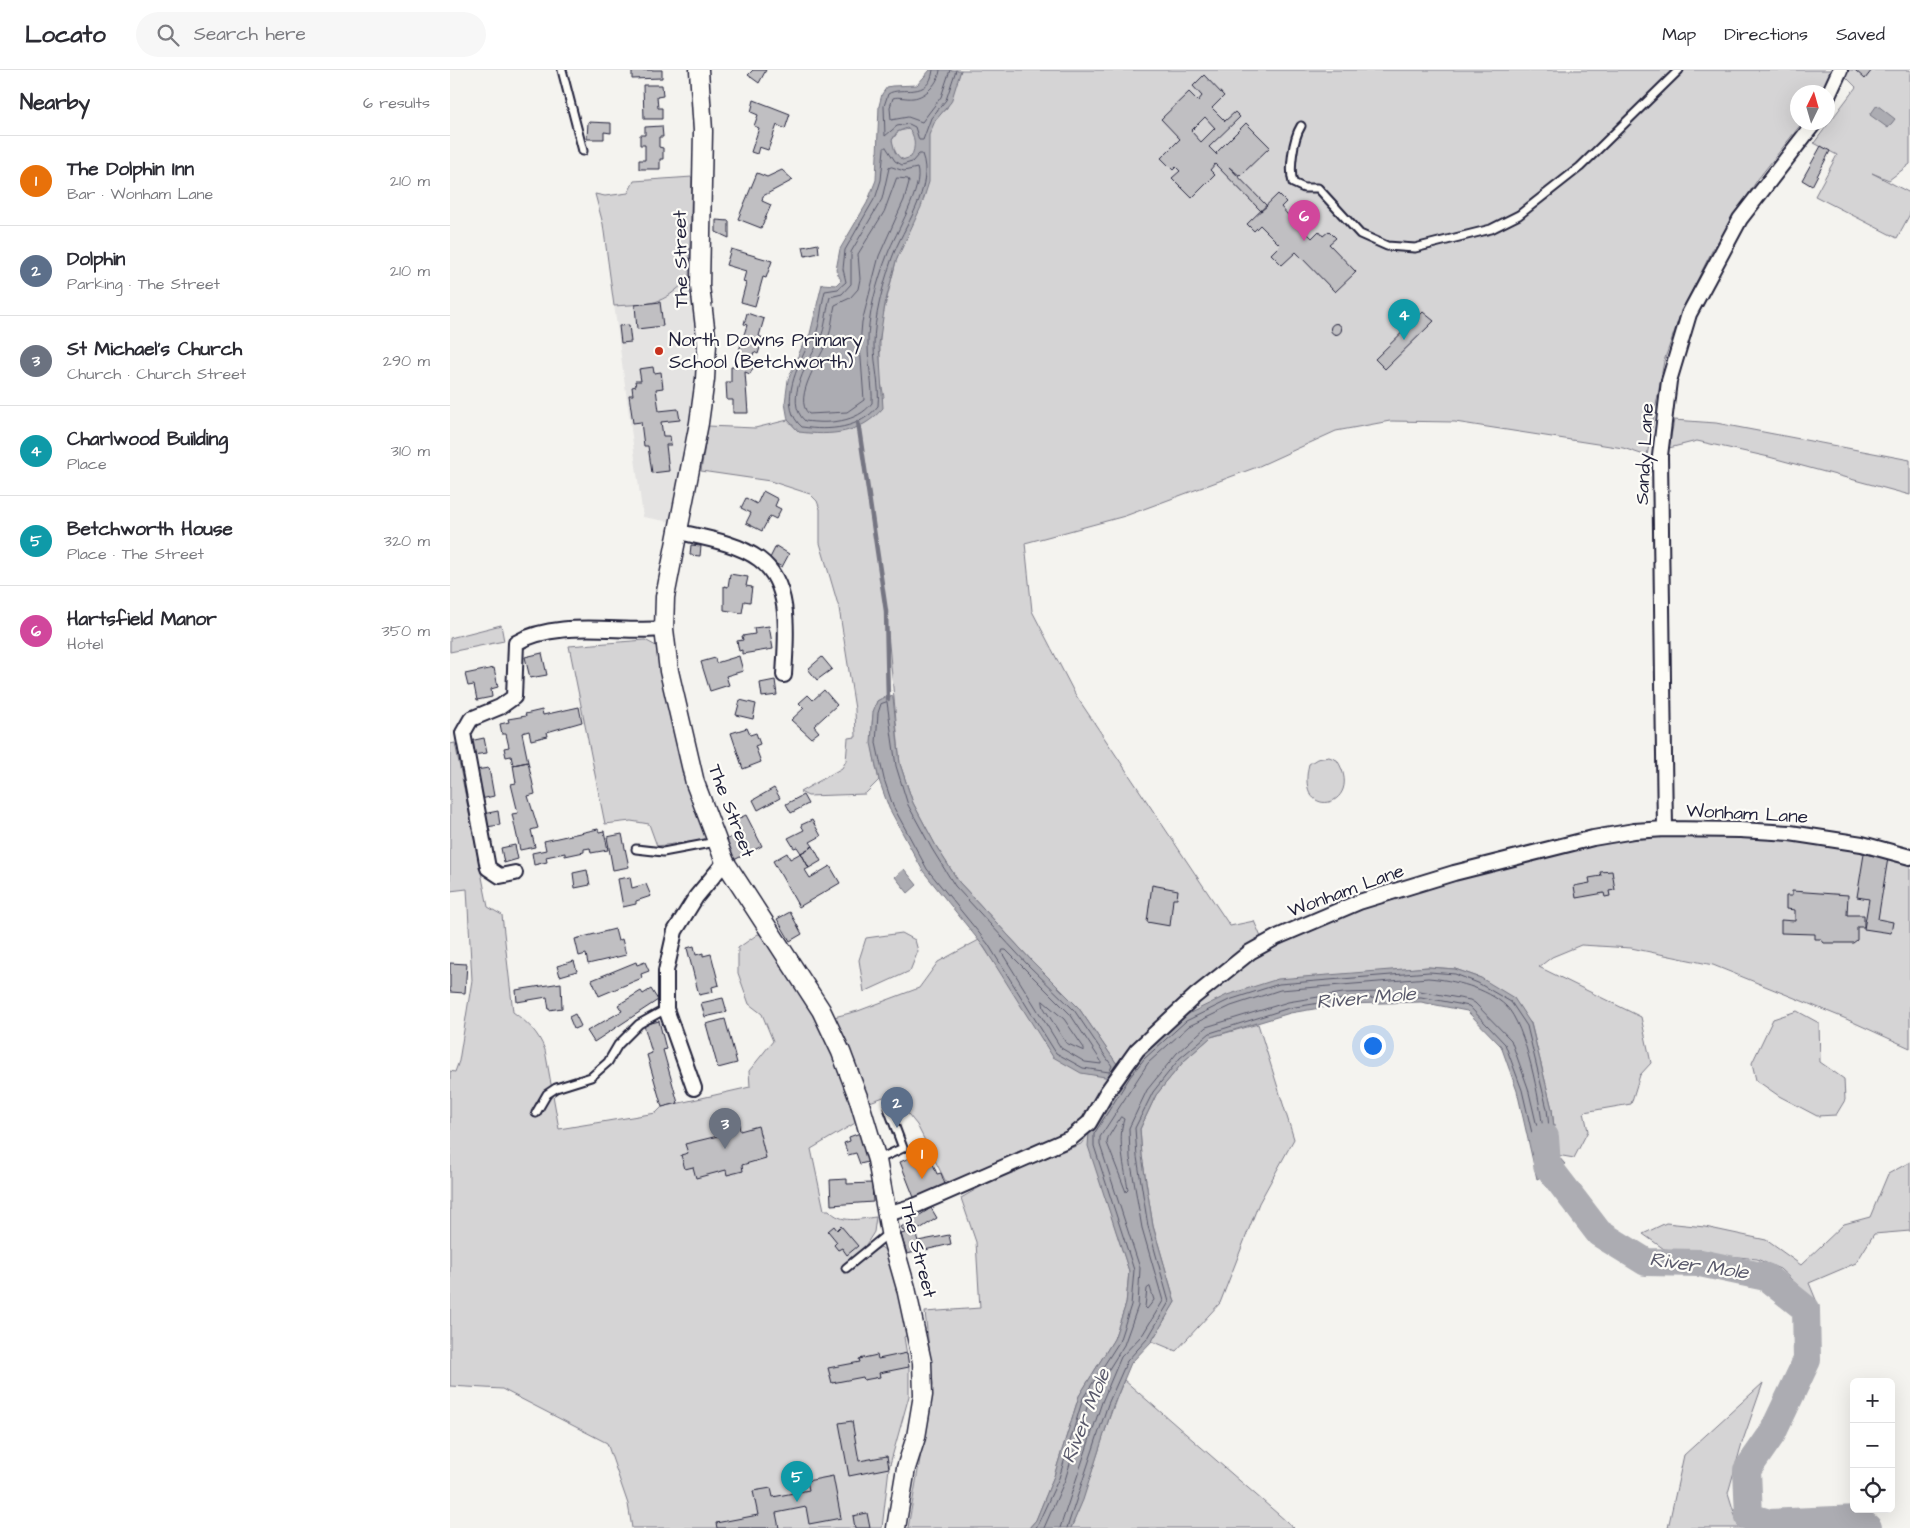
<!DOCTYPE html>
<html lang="en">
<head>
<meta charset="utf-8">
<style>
	body { margin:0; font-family:"Architects Daughter",sans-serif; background:#f7f7f7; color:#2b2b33 }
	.controls { position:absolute; right:15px; bottom:15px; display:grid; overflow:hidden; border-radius:8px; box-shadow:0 5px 20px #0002 }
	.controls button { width:45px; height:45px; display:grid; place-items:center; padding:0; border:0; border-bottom:1px solid #e1e1e2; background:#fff; color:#2b2b33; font:25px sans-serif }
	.compass { position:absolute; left:1340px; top:15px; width:45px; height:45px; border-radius:50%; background:#fff; box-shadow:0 5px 20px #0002; rotate:5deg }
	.you { position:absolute; left:922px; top:975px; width:18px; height:18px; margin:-12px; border:4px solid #fff; border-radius:50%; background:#1a73e8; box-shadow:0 0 0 8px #1a73e833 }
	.badge { display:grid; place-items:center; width:32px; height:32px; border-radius:50%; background:#111827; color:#fff; font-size:16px; font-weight:700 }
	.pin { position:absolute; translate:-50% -41px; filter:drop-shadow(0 1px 2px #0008) }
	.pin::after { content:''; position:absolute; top:26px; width:18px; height:15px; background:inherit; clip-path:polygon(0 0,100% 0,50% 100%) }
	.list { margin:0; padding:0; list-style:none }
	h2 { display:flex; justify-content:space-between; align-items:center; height:65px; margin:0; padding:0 20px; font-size:21px }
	h2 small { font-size:16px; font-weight:400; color:#7c7c81 }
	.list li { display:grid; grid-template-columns:32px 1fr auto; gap:15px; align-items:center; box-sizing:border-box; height:90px; padding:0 20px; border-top:1px solid #e1e1e2 }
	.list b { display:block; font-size:19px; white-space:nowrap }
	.list p { margin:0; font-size:16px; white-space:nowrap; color:#7c7c81 }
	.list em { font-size:16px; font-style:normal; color:#7c7c81 }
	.icon { flex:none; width:28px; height:28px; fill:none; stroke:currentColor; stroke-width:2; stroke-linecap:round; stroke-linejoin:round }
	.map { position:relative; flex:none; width:1460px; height:1458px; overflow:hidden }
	header { display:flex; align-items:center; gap:30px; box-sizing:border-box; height:70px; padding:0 25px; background:#fff; border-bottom:1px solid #e1e1e2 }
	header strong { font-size:24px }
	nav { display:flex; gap:28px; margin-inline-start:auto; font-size:18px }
	.search { width:350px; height:45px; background:#f7f7f7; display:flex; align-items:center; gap:12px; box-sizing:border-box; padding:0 18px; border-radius:28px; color:#7c7c81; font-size:19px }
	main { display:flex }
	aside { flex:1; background:#fff }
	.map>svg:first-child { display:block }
	.built { fill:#e4e3e2 }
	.green { fill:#d5d4d5; stroke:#7c7b88 }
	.water { fill:#acacb2; stroke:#757582; fill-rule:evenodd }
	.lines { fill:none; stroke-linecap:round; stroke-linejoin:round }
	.shore { stroke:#59596b; stroke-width:1 }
	.stream { stroke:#757582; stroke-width:4.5 }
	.river { stroke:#acacb2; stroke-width:28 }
	.building { fill:#c0bfc2; stroke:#22223b; fill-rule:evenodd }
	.service-casing { stroke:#22223b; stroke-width:11 }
	.minor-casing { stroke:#22223b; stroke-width:18 }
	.tertiary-casing { stroke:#22223b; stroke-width:21 }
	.service { stroke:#fdfcf7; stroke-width:7 }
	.minor { stroke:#fdfcf7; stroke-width:14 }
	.tertiary { stroke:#fdfcf7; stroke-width:18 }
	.poi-dot { fill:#c8321e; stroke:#fdfcf7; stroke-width:2 }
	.labels { text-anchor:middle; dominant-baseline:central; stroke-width:4.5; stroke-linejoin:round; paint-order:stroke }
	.street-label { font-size:19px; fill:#22223b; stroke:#fdfcf7 }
	.poi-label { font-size:19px; fill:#22223b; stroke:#fdfcf7; text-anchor:start }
	.water-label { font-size:20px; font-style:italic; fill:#59596b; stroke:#fdfcf7 }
</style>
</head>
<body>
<header>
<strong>Locato</strong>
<div class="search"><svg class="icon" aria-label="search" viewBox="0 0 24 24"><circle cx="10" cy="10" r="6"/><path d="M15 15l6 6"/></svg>Search here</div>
<nav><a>Map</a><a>Directions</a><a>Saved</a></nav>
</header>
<main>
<aside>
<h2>Nearby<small>6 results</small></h2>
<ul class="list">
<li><span class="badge" style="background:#e8710a">1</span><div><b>The Dolphin Inn</b><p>Bar · Wonham Lane</p></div><em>210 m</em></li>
<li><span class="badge" style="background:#5c6f8a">2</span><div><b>Dolphin</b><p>Parking · The Street</p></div><em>210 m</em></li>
<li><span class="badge" style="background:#6b7280">3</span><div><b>St Michael's Church</b><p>Church · Church Street</p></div><em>290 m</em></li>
<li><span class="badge" style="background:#0f9aa8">4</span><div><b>Charlwood Building</b><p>Place</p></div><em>310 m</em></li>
<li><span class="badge" style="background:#0f9aa8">5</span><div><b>Betchworth House</b><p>Place · The Street</p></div><em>320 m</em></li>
<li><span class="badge" style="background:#d1479c">6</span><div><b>Hartsfield Manor</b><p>Hotel</p></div><em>350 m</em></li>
</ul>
</aside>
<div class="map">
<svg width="1460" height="1458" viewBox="0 0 1460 1458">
	<rect width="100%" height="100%" fill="#f4f3ef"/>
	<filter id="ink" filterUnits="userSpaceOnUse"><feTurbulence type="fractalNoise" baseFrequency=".02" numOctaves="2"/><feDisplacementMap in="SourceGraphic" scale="10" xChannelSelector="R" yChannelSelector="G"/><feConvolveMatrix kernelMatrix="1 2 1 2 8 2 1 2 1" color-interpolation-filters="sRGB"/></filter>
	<g filter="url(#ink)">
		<path class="built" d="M242,107L239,208L246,264L248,318L221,452L193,447L153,154L145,124L155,126L178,123L184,111Z"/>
		<path class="green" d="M511,0H1384L1371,22H1348V52L1352,53L1308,109L1263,179L1232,240L1214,291L1197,386L1173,378L1005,352L940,351L886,361L807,397L675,446L575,473L582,541L625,624L780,856L804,851L811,867L782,890L669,997L628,937L581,890L509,812L486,776L463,733L450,694L437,552L438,625L427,631C417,658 423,683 429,710L415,724L358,726L350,722L392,698L396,691L398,668L406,667L405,639L389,538L370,473V439L367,431L360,424L320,411L251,401L258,356L305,358L338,350L349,362L434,327L430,308V257L446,191L455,170V90L448,87L443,77L442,70L449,61L475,56L497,38Z
			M1395,0H1460V94L1439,110L1422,103L1460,123V144L1447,168L1365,126L1387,85L1364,73L1406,17L1393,4Z
			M242,107L239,208C210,237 203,233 164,236L153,154L145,124L155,126L178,123L184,111Z
			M1224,350L1266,353L1460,390V425L1319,387L1247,371L1219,378Z
			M51,555L54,571L0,582V568Z
			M195,570L208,577L258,770L207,776L199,754L181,751L155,754L119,576Z
			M5,673L38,837L52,845L63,942C78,953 88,962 95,980L109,1059L206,1043L212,1037L300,1017L299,1001L323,971L312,944L299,934L288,903V878L308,864L314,865L370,956L391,1005L407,1052L361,1079L374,1140H379C391,1154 409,1149 426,1147L424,1162L412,1181L416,1186L431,1177L436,1181L460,1264L454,1267L459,1297V1326L439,1398L432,1458H182L178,1434L157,1373L52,1319L0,1316V1001L5,1002L9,991L22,910L17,819L0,821V674Z
			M879,687L887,690C917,737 844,754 859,694L867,689Z
			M1233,763L1330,769L1400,778L1414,784L1460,793V978L1394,948L1263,895L1181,878L1131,875L1102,887L1089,897L1191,947L1201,993L1190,1005L1181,1034L1134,1042L1138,1061L1124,1088L1107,1085L1102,1039L1081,953L1031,908L1005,899L978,897L915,903L732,947L813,879L920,833L1136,774L1179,766Z
			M452,863L465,870L468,881L460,901L414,922L409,890L416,868Z
			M529,870L566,925L661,1008L624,1059L498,1116L467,1055L442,1024L417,1033L384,947L408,941L469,918L488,892Z
			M1347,941L1369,953L1370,992L1394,1009L1395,1030L1386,1045L1367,1046L1329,1026L1306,1010L1302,993L1323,949Z
			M808,954L844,1069L809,1133L770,1233L726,1281L702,1271L725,1232L703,1156L692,1086L690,1059L706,1025L734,991L761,967Z
			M639,1063V1076L679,1201L676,1234L664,1269L629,1326L604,1406L586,1450L579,1458H458L483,1314L475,1242L530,1238L526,1172L511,1128L546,1108L631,1074Z
			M1460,1092V1161L1424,1164L1406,1193L1359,1213L1369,1237L1363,1238L1353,1220L1330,1199L1307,1189L1214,1179L1193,1164L1216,1153L1255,1157L1316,1170L1351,1195L1394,1154L1420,1147L1438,1104Z
			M674,1310L844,1458H621C642,1410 653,1358 674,1310Z
			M1313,1313L1292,1373L1278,1423L1288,1455L1292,1458H1218L1234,1385Z"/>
		<path class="water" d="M480,0H511L501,32L485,51L479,65V112L471,137L446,191L435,234L429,274L433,338C411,364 381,366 349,362L338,350L335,333L338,310L353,274L360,264L372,214L386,215L391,210L386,200L390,179L417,133L426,110L429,36L432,24L437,17L442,16L467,15ZM457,58C466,64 466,78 461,87L452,90L445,82L442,70L447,62Z
			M1427,35L1445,49L1438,58L1420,45Z
			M438,625L443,627L450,694L463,733L486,776L509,812L581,890L628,937L669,997L661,1008L631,1003L603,987L534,877L473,801L439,738L429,710L421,673L423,642L427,631Z
			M454,799L467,815L458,823L445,807Z
			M978,897L1005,899L1031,908L1064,928L1081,954L1102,1039L1107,1085L1115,1094L1087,1109L1067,1021L1051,976L1017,941L971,932L894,934L840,943L761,967L734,991L706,1025L690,1059L692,1086L703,1156L725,1232L702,1271L681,1293L663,1336L633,1430L621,1458H579L586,1450L604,1406L629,1326L664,1269L676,1234L679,1201L638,1076L639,1063L690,985L732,947L777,925L828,909Z"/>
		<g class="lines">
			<path class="shore" d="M483,0C479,31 451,15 438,24L434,36L435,66L447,56L459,54L465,57L469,70H473L481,48L496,30L506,0
				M490,0C489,12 476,27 463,28C456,29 449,26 443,28L440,37L441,50L458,47L472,52L491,27L500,0
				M436,77L445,91L452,95L462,92L469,84H472C485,118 453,157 442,188C433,215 424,247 424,275C424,295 430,316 428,336C410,359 379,361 352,357C329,337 345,302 356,279C359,274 363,271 365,266C371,253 371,235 375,221L388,219L396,212L393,199L395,180L426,126L431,110L434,79Z
				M442,97L454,101L467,98C474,117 445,164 438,183C427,211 417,247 418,276C418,294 423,316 422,333C407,353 378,354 355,351C332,330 360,290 370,269C376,257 376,241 380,227L392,224L401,214V182L432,129L439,98Z
				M447,108L458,109L459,112L454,130L429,186L412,252L410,275L414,330L397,342L359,344C341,328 373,285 378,269C382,258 382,246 385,235L400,228L408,219L410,209L408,184L434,142Z
				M437,632L446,696L458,735L482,779L505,816L577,894L624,940L662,996L659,1002L633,998L606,983L538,874L477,799L443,736L434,709L426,673L428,643L431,634Z
				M553,880H556L620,944L651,991V994L635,992L611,978L552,883Z
				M593,931L614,949L634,978V981L616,973L594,938Z
				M671,1047L674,1049C667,1071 675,1098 678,1120L676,1122L657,1073L658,1068Z
				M700,1217L704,1230L697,1239L695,1237L697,1219Z
				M586,1458L609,1408L633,1328L669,1272L681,1235L684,1200L644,1076V1064L680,1007L694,989L736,951L779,930L829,914L979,902L1005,904L1028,913L1061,932L1077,956L1097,1039L1102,1085L1106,1092L1093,1100L1090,1098L1072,1020L1055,974L1019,936L971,927L894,929L839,938L760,963L730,988L703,1022L685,1058L687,1087L698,1156L719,1232L698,1268L677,1291L658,1334L617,1458
				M594,1458L615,1410L639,1331L674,1275L688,1236L690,1198L650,1075V1067L698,993L739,956L781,936L830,920L978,908C1004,910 1037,918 1056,936C1076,955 1090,1032 1093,1060L1091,1063L1088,1061L1078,1018L1061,970L1025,933L1020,930L970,921L893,923L838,932L756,957L727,983L697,1020L679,1058L680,1088L692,1158L713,1231L693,1264L671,1287L652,1332L610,1458"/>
			<path class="stream" d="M408,352L436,541L438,629"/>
			<path class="river" d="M1095,1067L1097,1095L1149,1163L1196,1192L1250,1193L1316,1207L1356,1239L1357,1290L1322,1364L1297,1400L1299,1447L1319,1453L1408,1449L1418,1458"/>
		</g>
		<path class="building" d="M182,0H212V8L182,9Z
			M303,0H316L309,13L298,5Z
			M1405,0H1422L1415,9Z
			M754,5L774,26L762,38L775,51L785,42L790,47L759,77L767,85L766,83L796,53L820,77L790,106L779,97L817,136L811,141L765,94L760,100L765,105L742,128L722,108L730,101L726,97L723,100L711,88L730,69L711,49L739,22L748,31L752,26L743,16ZM755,47L765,58L751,72L741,61Z
			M193,15H212L213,26L207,27L208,38H212V49H194Z
			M304,30L340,44L335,59L327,55L318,80L309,77L307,84L301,82L309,58L304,56L308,45L301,42Z
			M138,52L161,53V63L154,62V69H137Z
			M212,56L213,67H209V77L213,78V89H210V99H189V90H195V75H190V65H195V57Z
			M1371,76L1380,81L1362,116L1352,110Z
			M332,100L343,110L313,126L312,131L321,135L311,158L288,149L307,103L317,107Z
			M828,124L836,132L831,137L844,152L850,146L858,154L853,159L862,168L869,161L873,166L879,161L886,168L879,174L906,202L885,222L846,182L832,195L821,184L830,175L810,155L804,161L797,154Z
			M266,150L279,151V168L266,162Z
			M368,174L369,183L355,186L353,177Z
			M281,179L322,191L316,208L313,207L305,236L291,232L296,213L293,212L296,201L276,195Z
			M210,232L213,256L187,259L185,235Z
			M973,242L984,251L935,299L925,289Z
			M297,243L314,249L309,266L313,268L308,284L304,282L301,291L287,287L297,255L294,254Z
			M880.5 259a5.5 5.5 0 1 1 11 0a5.5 5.5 0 1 1-11 0Z
			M179,255L181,272L171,273L169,256Z
			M291,291L304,296L300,304L295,302L298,343H283V330H277L276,312H281V297H289Z
			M203,297L204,303L211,302L213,318L206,319L209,341L228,339L230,350L211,352L213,366H220L221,375H216L219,401L202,403L198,376H194L191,352L183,353L179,325H183L182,317L186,316L185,311H191L189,299Z
			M313,421L328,429L325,436L331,439L326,449L320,446L312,461L296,453L301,443L291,438L296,428L307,434Z
			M241,475L251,476L250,486L240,485Z
			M326,476L339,484L332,497L319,490Z
			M280,504L298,507L296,516L302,517L300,532L294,531L292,543L274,540V516L278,517Z
			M319,556L323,579L292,584V580L289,581L287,571L293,570L292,566L305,564L304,558Z
			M92,583L97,605L80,608L75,587Z
			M289,586L293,601L276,606L279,615L260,621L251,592L265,588L266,593Z
			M372,587L382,599L367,610L358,599Z
			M44,598L48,617L41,619L42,627L27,630L24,615L18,616L15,604Z
			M325,610L327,625L312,627L310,613Z
			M374,620L387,635L364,656L369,662L361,668L341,650L354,638L349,633L358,625L363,630Z
			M290,630L306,634L303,649L286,645Z
			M129,637L132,652L97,662L98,666L81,670L79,661L72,663L78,692L63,695L61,686L56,687L54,678L59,677L56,664H52L50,654L59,652L58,649L76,646L75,644L92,640L93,645Z
			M297,658L300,665L306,663L310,674L305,676L311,692L293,699L281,663Z
			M34,668L37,683L23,685L20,671Z
			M78,692L85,724L78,726L88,758L81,760L85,777L70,780L62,744L68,743L61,714L66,713L63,695Z
			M39,698L44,726L31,729L25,700Z
			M324,718L330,728L308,740L303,730Z
			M353,725L358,734L341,743L336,734Z
			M48,741L50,755L36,757L33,744Z
			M296,745L312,776L284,790L274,771L289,763L283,751Z
			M362,750L371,766L360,772L363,776L351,783L347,777L344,778L338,768L354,760L351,755Z
			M148,759L149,762L154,761L158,780L141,783L140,778L134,779V782L115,786V783L96,787L97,792L84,795L82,783L96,780L94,771Z
			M172,764L179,797L163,800L157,767Z
			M65,775L68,789L54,793L51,778Z
			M363,776L371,791L359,798L351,783Z
			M337,783L340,789L351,783L359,798L355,800L360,808L380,796L390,813L349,837L323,791Z
			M1414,784L1438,788L1428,849L1443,852L1441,863L1414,859L1419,829L1407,827Z
			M137,800L140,815L125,818L123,803Z
			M1162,801L1165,820L1159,821L1160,826L1155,827L1154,823L1126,828L1124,816L1140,813L1139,808L1151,806L1150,802Z
			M180,807L182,818L196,814L201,826L186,831V834L173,837L168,809Z
			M702,815L728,820L727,829H723L720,856L697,852Z
			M1342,821L1398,825L1397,845H1414V857H1407V870L1403,873H1374L1371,869H1365V864L1331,863V850L1345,851V840L1336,839V826H1342Z
			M340,842L352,864L340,871L327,849Z
			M165,859L168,871L172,869L176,885L138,894L136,884L129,886L125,869Z
			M244,876L246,885L253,883V886L261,884L269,915L262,917L263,922L249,925L237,878Z
			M124,891L127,901L110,906L107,896Z
			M186,892L187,895L195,892L199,901L191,904L192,908L149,926L142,910Z
			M0,893L17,894L15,923L0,922Z
			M111,913L112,938L99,940L97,927L67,932L66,920Z
			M201,919L208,930L144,972L137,961L172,941L168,935L191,921L193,924Z
			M273,928L277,942L255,947L251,933Z
			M125,944L131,956L124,959L119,947Z
			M275,949L287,993L268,998L256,954Z
			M209,951L216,979L213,980L228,1033L212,1037L197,985L202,983L194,955Z
			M289,1054L290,1061L308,1056L316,1088L292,1095L293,1101L277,1105L276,1100L246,1108L243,1097L235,1099L231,1085L238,1083L235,1074L268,1066L266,1060Z
			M413,1062L422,1091L410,1094L406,1083L398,1085L394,1073L400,1071L399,1067Z
			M464,1086L468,1095L481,1089L487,1104L491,1103L496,1117L465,1130L450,1092Z
			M397,1109V1114L422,1113L423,1132L381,1135L380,1110Z
			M481,1138L487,1148L465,1162L468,1171L499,1165L501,1174L457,1184L451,1164L455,1163L451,1157Z
			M384,1156L387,1160L391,1156L408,1176L397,1185L392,1178L388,1180L384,1175L387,1172L378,1161Z
			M457,1283L459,1297L429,1303L430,1307L414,1310L413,1307L382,1313L378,1298L410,1292L409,1289L427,1285L428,1289Z
			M402,1351L409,1391L437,1386L439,1398L399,1406L389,1353Z
			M383,1406L391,1448L359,1454L356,1437L326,1443L329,1458H267L266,1453L308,1445L303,1421L321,1418L323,1427L359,1420L357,1411Z
			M417,1443L420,1458H405L403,1446Z"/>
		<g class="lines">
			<g class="service-casing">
				<path id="service" d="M112,0L133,81
					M851,56C843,69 839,99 843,113L854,118H868L910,164L937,176L965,178L1041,159L1069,145L1130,97L1229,0
					M186,779L213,782L266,772
					M86,1043L97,1024L106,1018L141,1007L158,992L168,975L189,954L216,939
					M427,1090L453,1078L438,1038
					M396,1198L440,1162"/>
			</g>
			<g class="minor-casing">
				<path id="minor" d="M1378,26L1390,0
					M229,462C255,468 287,473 309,489C343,514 336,568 334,605
					M1215,759L1210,386L1219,311L1239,244L1290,149L1365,52
					M65,803L50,806L38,798L13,663L21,649L50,637L64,627L66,573C107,549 167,563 214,559
					M244,1018L216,939V901L225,861L246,827L275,792
					M437,1144L467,1135L621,1068L639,1053L657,1022L687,980L745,926L800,882L827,867L909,832L1004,803L1143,768L1184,761L1215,759L1290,760L1340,763L1412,774L1460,787"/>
			</g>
			<g class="tertiary-casing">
				<path id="tertiary" d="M249,0L253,61L250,216L257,274L255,309L249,353L215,527L214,559L219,601L245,713L275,792L371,940L391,982L408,1027L427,1090L440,1162L456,1218L472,1292L473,1325L466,1367L456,1398L446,1458"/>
			</g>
			<use href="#service" class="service"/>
			<use href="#minor" class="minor"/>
			<use href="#tertiary" class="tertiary"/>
		</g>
	</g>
	<circle class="poi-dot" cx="209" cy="281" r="5"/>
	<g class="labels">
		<g class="street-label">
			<text transform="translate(231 189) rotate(-91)">The Street</text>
			<text transform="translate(1195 384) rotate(-87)">Sandy Lane</text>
			<text transform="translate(281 741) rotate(69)">The Street</text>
			<text transform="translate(1297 744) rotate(3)">Wonham Lane</text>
			<text transform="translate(896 821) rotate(-20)">Wonham Lane</text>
			<text transform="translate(468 1180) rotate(76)">The Street</text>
		</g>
		<g class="poi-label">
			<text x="219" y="270">North Downs Primary<tspan x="219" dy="22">School (Betchworth)</tspan></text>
		</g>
		<g class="water-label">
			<text transform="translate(916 928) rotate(-5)">River Mole</text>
			<text transform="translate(1249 1196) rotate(8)">River Mole</text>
			<text transform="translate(636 1346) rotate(-68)">River Mole</text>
		</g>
	</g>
</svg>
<div class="controls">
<button>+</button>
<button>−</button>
<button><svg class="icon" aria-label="locate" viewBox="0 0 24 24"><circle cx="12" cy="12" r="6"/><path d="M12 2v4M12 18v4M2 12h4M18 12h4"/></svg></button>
</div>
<svg class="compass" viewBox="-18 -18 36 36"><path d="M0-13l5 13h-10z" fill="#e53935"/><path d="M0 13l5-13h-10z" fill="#7c7c81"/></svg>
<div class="you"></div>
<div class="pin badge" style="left:472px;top:1109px;background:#e8710a">1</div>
<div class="pin badge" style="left:447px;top:1058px;background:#5c6f8a">2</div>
<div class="pin badge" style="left:275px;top:1079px;background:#6b7280">3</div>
<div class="pin badge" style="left:954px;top:270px;background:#0f9aa8">4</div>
<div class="pin badge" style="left:347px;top:1432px;background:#0f9aa8">5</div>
<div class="pin badge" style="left:854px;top:171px;background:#d1479c">6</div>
</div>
</main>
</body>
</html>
